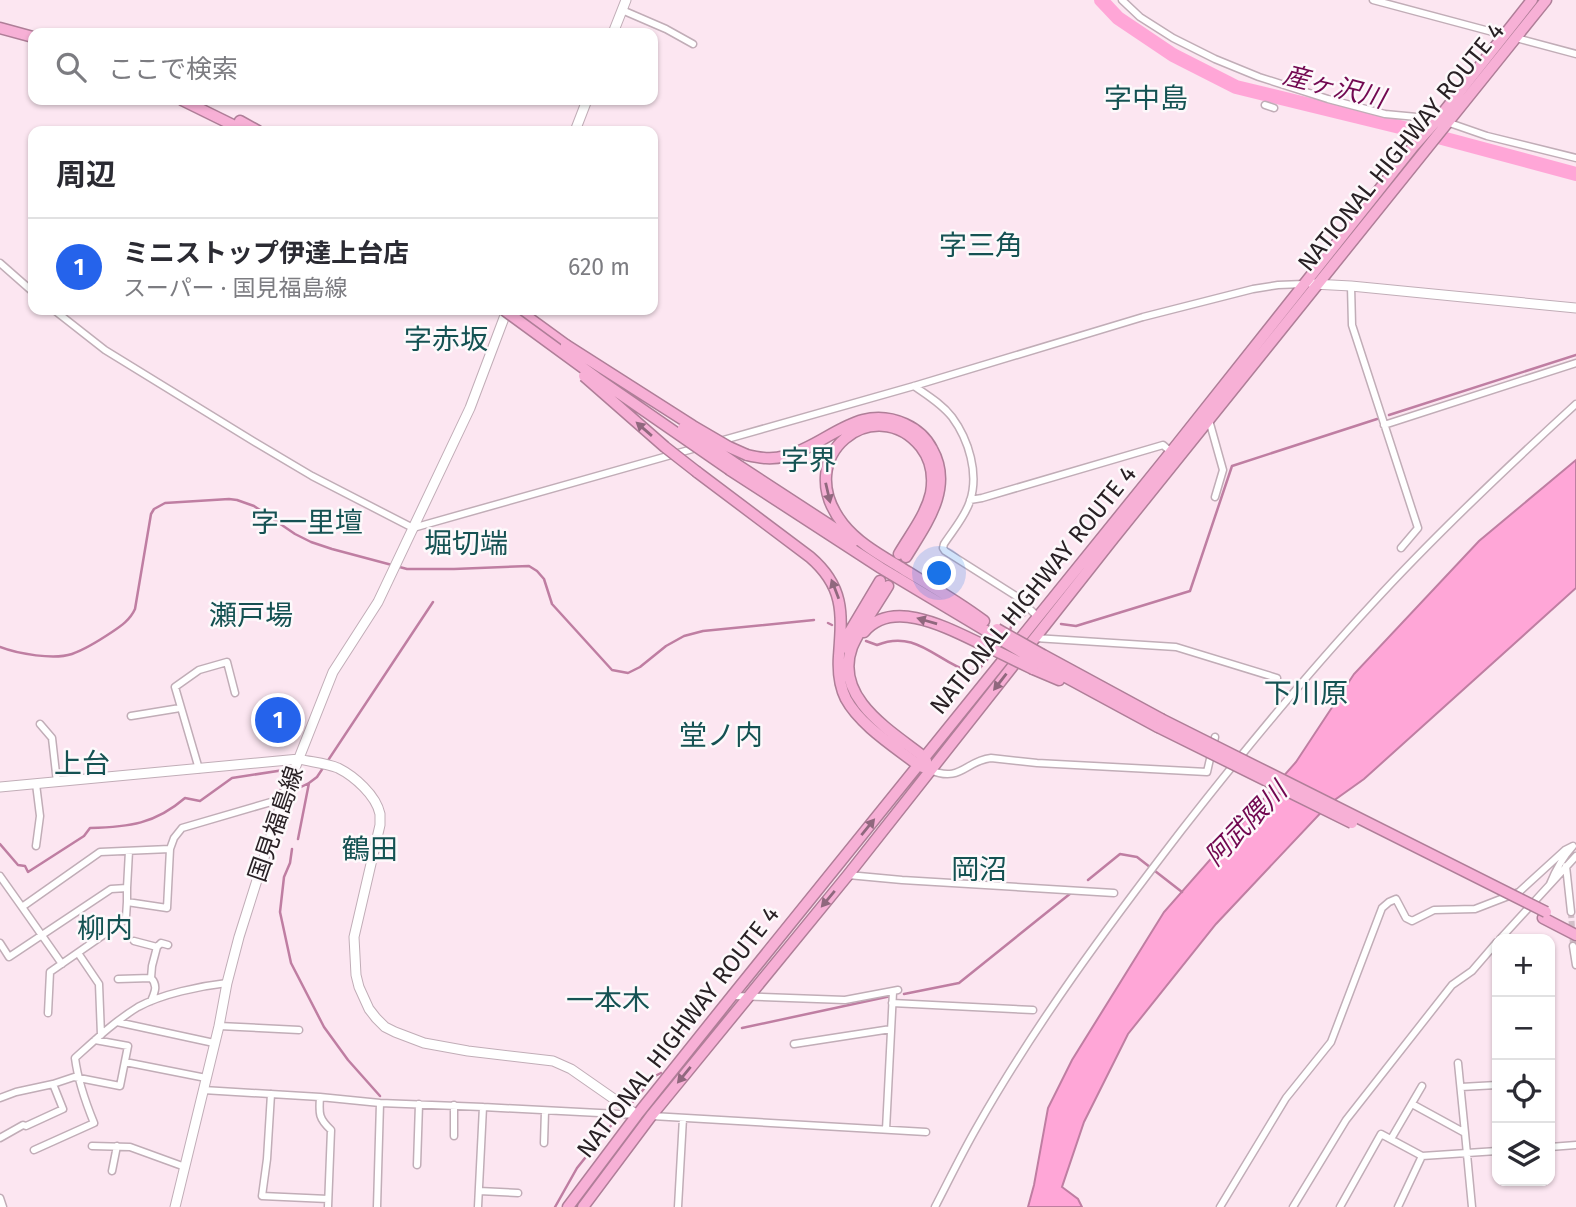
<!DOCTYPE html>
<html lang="ja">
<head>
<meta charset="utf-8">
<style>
	body { margin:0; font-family:"Fira Sans","Noto Sans JP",sans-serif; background:#f2f2f3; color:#2b2b33 }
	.controls { position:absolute; right:21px; bottom:21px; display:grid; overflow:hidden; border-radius:14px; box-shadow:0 2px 5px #0004 }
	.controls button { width:63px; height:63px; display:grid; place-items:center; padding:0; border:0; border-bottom:2px solid #e1e1e2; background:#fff; color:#2b2b33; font:35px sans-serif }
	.you { position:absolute; left:940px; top:574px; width:24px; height:24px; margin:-18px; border:5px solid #fff; border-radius:50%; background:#1a73e8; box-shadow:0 0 0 10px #1a73e833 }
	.badge { display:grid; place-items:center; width:46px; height:46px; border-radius:50%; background:#2563eb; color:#fff; font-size:23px; font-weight:700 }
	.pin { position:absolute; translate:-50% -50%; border:4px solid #fff; box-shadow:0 2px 7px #0006 }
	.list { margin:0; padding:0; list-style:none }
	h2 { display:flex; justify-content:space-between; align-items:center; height:91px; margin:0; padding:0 28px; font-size:30px }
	h2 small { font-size:23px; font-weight:400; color:#7c7c81 }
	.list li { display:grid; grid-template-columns:46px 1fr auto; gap:21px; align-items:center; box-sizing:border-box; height:98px; padding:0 28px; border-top:2px solid #e1e1e2 }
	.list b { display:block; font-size:26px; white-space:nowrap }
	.list p { margin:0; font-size:23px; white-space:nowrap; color:#7c7c81 }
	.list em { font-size:23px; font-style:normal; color:#7c7c81 }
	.icon { flex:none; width:38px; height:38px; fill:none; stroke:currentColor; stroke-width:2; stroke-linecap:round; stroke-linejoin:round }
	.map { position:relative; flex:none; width:1576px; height:1207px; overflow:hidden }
	.search { position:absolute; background:#fff; box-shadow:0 2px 5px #0004; left:28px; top:28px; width:630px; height:77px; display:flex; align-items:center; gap:18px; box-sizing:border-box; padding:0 24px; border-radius:14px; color:#7c7c81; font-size:26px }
	.panel { position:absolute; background:#fff; box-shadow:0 2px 5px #0004; left:28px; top:126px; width:630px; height:189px; border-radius:14px }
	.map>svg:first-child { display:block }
	.water { fill:#ffa6d7; stroke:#bf7ea2; stroke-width:2 }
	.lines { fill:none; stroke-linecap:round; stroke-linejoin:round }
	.stream { stroke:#bf7ea2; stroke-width:2.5 }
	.river { stroke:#ffa6d7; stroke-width:14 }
	.street-tunnel { stroke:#d2bfc8; stroke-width:6; stroke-dasharray:6 3; stroke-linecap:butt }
	.street-casing { stroke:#c1adb7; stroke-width:9 }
	.secondary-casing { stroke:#c1adb7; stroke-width:11 }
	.highway-casing { stroke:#af7e98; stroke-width:13 }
	.street { stroke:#fff; stroke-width:6 }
	.secondary { stroke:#fff; stroke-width:9 }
	.highway { stroke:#f7b0d6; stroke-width:10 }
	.highway-bridge-casing { stroke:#af7e98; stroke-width:13; stroke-linecap:butt }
	.highway-bridge { stroke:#f7b0d6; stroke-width:10 }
	.oneway { fill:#90687e }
	.labels { text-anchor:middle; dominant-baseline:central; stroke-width:5; stroke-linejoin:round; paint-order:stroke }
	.street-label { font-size:24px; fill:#292125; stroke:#fdf9fb }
	.water-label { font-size:26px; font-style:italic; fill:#720851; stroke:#fdf9fb }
	.quarter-label { font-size:28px; fill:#155253; stroke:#fdf9fb }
</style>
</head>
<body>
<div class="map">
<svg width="1576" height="1207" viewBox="0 0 1576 1207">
	<rect width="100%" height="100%" fill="#fce6f1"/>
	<path class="water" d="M1576,460V588L1364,779L1329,804L1216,924L1128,1034L1084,1122L1062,1187L1078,1199L1082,1207H1028L1034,1185L1048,1108L1072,1060L1164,912L1296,762L1354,674L1479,541Z"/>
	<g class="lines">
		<path class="stream" d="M1389,415L1576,355
			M828,623L832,625
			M1061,624L1076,626L1190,591L1232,466L1377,419
			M1010,631L1013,618L1018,614L1025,615
			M866,641L877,645C916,629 936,661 970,672L980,668L993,653
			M0,647C18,654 54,660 72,654C86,649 100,640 112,632C121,626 130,620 135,609L151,514L154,509L165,503L229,499L237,500L254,506L295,534L311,542L332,549L407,569H454L529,566L537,571L544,579L552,604L612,670L628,673L640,667L666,646L684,636L703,631L814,620
			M293,791L309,783L317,777L433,602
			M298,839L309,783
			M0,844L18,865L25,866L28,872L84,836L90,828C129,827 155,824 185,798L200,801L232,778L284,770L287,774L280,791
			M292,849L290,863L284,877L280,912L291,963L324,1027L348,1060L380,1096
			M1088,880L1120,854L1137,857L1182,892
			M904,994L959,983L1071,893
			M742,1028L891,996
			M630,1105L655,1076L661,1073
			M555,1207L577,1168L617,1118"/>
		<path class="river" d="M1101,0L1118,18L1173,55L1236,87L1412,130L1576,174"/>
		<path class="street-tunnel" d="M1571,912L1573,946"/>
		<g class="street-casing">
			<path id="street" d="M1122,0L1140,17L1173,38L1215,59L1259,77L1328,99L1385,114L1438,119L1487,136L1576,158
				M1373,0L1504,35
				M622,10L666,29L693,44
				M1516,38L1576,54
				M1265,105L1274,108
				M0,263L33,292
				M1351,286L1352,325L1418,528L1401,548
				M54,310L105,350L253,441L312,476L413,528L696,448
				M914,386C927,395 942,404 952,417C969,440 979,474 970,501C965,517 953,530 944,544L943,548L945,551L1016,596L1038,617
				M1209,420L1223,470L1215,497
				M1384,425L1576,363
				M720,441L914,386L1143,317L1253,289L1278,285L1304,284
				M970,500L982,498L1163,445L1171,452
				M1035,638L1176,647L1277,678
				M131,716L180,708
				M40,724L52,738L57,782
				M199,769L175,687L199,670L227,662L235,693
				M930,770C961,783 965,761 991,758L1037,763L1207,772L1215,737
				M36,846L40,816L36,784
				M1566,866L1571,912
				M848,875L902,880L1114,893
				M0,876L22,907L100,852L170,849
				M127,888L129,851
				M22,907L62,964
				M1500,939L1576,856
				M134,941L157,947L152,966L151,978C158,985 155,992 151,1001
				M0,943L9,957L111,889L127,888V902L167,908L170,849L174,838L182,828L271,802L282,801
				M1573,946L1576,965
				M157,947L161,943L168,945
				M78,953L99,984L101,1035
				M118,979L151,978
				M733,996L845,1000L898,990
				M892,1003L1033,1010
				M48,1013L50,972L122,922L126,917L127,902
				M117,1022L214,1043
				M219,1026L299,1030
				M794,1044L891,1029
				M125,1062L206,1078
				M1458,1063L1465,1133
				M53,1084L74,1077L120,1086L128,1046L95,1040
				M1461,1087L1497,1085
				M203,1090L320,1097L380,1103L483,1107L638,1115
				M271,1094L267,1159L262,1196L328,1199
				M320,1097C319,1113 318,1118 331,1130L328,1207
				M0,1098L16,1092L53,1084L63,1109L26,1126L23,1125L0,1138
				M1412,1104L1465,1133L1472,1207
				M454,1105V1136
				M652,1116L926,1132
				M886,1130L893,992
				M1391,1139L1422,1086
				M544,1143L545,1111
				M92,1146L130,1147L185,1167
				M1550,1147L1576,1145
				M34,1150L94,1123C85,1101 78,1081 75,1058C95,1040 115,1021 138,1007C162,994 200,986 227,983
				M417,1165L419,1104
				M112,1171L117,1146
				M479,1191L518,1193
				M0,1198L3,1207
				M377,1207L380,1103
				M478,1207L483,1107
				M678,1207L683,1118
				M935,1207C949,1180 962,1153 977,1127C1036,1023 1108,926 1181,831C1242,753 1305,676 1372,604C1436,534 1506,468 1576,404
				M1220,1207L1286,1098L1331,1042L1382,908L1389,902L1396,899L1406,918L1412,921L1434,910L1475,909L1519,892L1565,850L1573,846C1562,858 1556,869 1550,884
				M1293,1207L1346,1120L1452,985L1472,971L1497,942
				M1340,1207L1381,1134L1422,1156
				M1398,1207L1422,1156L1497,1151"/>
		</g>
		<g class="secondary-casing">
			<path id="secondary" d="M613,33L626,0
				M575,131L587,100
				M1313,284L1351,286L1576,308
				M0,787L299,759C311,762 326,763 338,768C354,776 376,795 380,814C380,817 380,821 380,825L354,937L356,975L359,987L369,1009L376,1018L385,1027L395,1032L424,1043L468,1051L553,1061L571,1069L637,1115
				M175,1207L219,1026L227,983L239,937L282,801L333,672L378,602L470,408L507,310"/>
		</g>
		<g class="highway-casing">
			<path id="highway" d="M0,28L33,37
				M182,100L245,131
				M240,121L258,131
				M518,310L566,345
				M747,455C760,458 772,460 785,456C827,446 857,402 905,424C916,429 926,437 932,449C954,488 926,524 906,557
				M736,464L854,541
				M730,470L881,568L993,635
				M697,472L810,557C845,587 842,614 839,656C838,671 839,685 846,699C860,725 895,747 918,765L923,767
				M899,554C910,535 926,515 931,493C934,476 931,460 921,447C876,391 789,455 843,524C859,544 882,556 903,569C931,586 959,602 984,621
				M888,586C876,606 861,626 852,647C833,698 891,731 924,757L926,761
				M864,632C895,595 956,633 990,648
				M843,648L849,633L880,581
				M1043,655L1161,719
				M1038,662L1158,727
				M1033,669L1059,680
				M1543,918L1576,935
				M568,1207L637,1115L732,996L1171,452L1413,147L1438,119L1532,0
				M583,1207L651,1116L848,875L1113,539L1546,0"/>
		</g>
		<use href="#street" class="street"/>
		<use href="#secondary" class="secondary"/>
		<use href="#highway" class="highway"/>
		<g class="highway-bridge-casing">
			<path id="highway-bridge" d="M504,310L597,378L730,470
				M566,345L693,426L729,447L747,455
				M584,376L665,447L697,472
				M683,428L736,464
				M997,629L1043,655
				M993,635L1038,662
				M990,648L1033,669
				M1161,719L1546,912
				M1158,727L1352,823"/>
		</g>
		<use href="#highway-bridge" class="highway-bridge"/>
	</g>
	<defs><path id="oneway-solid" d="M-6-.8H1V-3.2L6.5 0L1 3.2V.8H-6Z" transform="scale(1.75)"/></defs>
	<g class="oneway">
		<use href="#oneway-solid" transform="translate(644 429) rotate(-139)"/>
		<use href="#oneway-solid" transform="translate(828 493) rotate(77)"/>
		<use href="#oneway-solid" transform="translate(835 589) rotate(-111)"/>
		<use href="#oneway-solid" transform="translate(927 621) rotate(-164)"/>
		<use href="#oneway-solid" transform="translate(1000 682) rotate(128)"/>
		<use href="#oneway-solid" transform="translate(868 827) rotate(-51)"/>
		<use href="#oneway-solid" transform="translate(828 899) rotate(130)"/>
		<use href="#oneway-solid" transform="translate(684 1075) rotate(129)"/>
	</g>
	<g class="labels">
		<g class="street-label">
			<text transform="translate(1401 147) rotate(-51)">NATIONAL HIGHWAY ROUTE 4</text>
			<text transform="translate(1033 590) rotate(-51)">NATIONAL HIGHWAY ROUTE 4</text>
			<text transform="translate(276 824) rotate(-71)">国見福島線</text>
			<text transform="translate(678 1032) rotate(-52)">NATIONAL HIGHWAY ROUTE 4</text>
		</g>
		<g class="water-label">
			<text transform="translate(1334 87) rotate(14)">産ヶ沢川</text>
			<text transform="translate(1246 824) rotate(-46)">阿武隈川</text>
		</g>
		<g class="quarter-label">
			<text x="1146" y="98">字中島</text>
			<text x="981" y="245">字三角</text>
			<text x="446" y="339">字赤坂</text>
			<text x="809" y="460">字界</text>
			<text x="307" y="522">字一里壇</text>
			<text x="466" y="543">堀切端</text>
			<text x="251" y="615">瀬戸場</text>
			<text x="1306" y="693">下川原</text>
			<text x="721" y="735">堂ノ内</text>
			<text x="82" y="763">上台</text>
			<text x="370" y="849">鶴田</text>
			<text x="979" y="869">岡沼</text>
			<text x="105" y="928">柳内</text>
			<text x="608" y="1000">一本木</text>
		</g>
	</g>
</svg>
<div class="controls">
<button>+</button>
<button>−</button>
<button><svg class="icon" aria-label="locate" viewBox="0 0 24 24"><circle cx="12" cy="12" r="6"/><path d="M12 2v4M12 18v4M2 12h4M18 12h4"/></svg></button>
<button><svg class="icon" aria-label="layers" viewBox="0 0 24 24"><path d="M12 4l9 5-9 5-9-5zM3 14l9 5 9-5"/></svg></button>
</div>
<div class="you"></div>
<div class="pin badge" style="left:278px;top:720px">1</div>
<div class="search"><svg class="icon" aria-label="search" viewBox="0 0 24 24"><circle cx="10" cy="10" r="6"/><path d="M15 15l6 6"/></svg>ここで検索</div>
<section class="panel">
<h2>周辺<small></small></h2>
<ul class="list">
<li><span class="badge">1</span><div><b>ミニストップ伊達上台店</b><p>スーパー · 国見福島線</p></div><em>620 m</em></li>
</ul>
</section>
</div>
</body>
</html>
